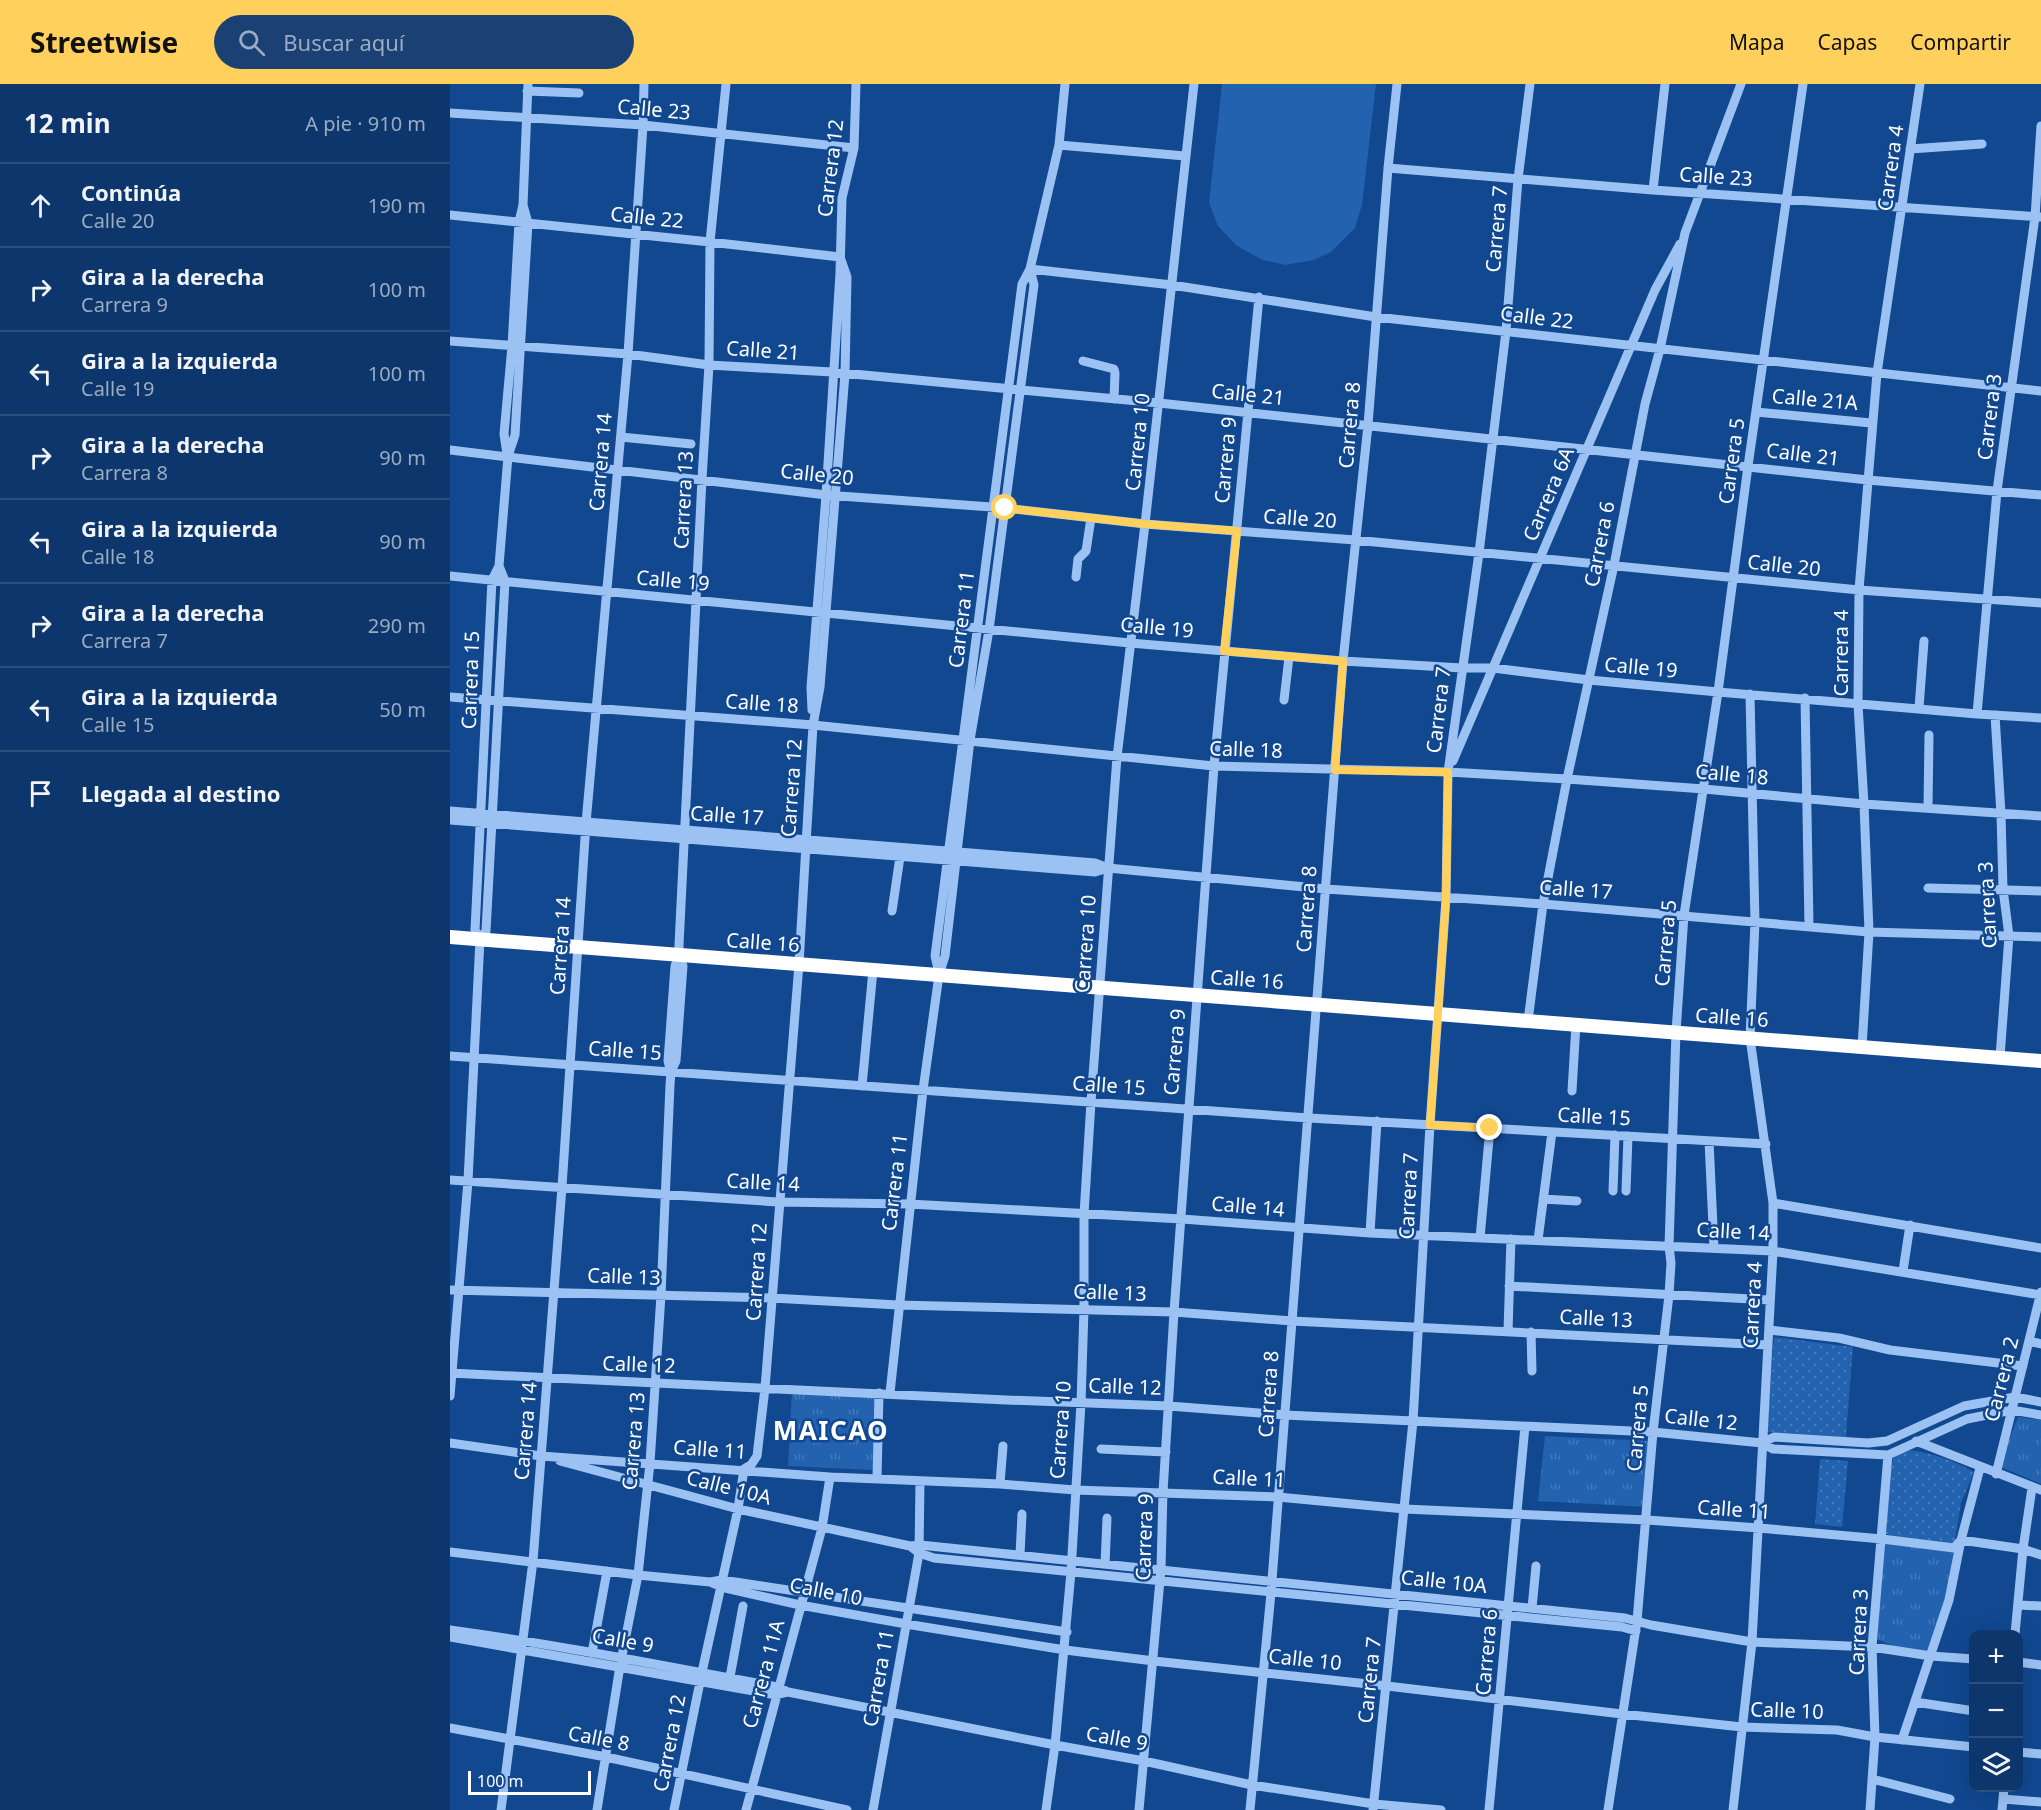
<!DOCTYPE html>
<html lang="es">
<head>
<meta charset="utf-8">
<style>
	body { margin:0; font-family:"Noto Sans",sans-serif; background:#1b4174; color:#f1f3f6 }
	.controls { position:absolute; right:18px; bottom:18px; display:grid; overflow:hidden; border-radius:12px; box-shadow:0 6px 24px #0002 }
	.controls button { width:54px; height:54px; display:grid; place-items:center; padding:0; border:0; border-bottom:2px solid #2d507f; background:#0d366c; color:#f1f3f6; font:30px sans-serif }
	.scale { position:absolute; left:18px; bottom:15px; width:123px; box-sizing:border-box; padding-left:6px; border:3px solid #fff; border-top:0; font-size:16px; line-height:21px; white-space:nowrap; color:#fff; -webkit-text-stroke:4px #114890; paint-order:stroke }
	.stop { position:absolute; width:18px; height:18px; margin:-14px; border:4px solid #ffd05c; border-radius:50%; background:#fff }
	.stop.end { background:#ffd05c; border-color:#fff; box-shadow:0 2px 6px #0008 }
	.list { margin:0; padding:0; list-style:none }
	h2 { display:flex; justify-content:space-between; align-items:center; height:78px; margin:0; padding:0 24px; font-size:26px }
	h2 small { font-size:20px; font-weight:400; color:#9aabc2 }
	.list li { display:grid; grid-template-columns:39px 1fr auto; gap:18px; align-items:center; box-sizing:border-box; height:84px; padding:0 24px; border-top:2px solid #2d507f }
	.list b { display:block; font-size:22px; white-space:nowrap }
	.list p { margin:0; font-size:20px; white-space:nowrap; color:#9aabc2 }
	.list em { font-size:20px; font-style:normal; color:#9aabc2 }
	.icon { flex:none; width:33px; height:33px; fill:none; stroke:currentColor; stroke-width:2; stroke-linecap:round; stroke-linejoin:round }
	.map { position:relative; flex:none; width:1591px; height:1726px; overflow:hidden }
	header { display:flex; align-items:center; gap:36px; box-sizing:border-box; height:84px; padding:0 30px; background:#ffd05c; color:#111 }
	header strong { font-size:28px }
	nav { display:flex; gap:33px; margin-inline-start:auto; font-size:21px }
	.search { width:420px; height:54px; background:#1b4174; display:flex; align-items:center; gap:15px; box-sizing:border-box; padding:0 21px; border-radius:33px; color:#9aabc2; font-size:22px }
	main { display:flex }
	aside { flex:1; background:#0d366c }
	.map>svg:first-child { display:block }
	.grass { fill:url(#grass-dots) }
	.park { fill:url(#park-tufts) }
	.pitch { fill:#2262af }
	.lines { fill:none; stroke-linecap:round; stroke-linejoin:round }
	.minor { stroke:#9bc2f3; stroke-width:9 }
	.highway { stroke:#fff; stroke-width:14 }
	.route { stroke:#ffd05c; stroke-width:8 }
	.labels { text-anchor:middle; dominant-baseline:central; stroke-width:5; stroke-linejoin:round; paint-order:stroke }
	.street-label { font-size:20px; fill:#fff; stroke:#114890 }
	.district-label { font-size:26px; font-weight:bold; letter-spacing:1.5px; fill:#fff; stroke:#114890 }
</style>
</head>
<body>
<header>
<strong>Streetwise</strong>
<div class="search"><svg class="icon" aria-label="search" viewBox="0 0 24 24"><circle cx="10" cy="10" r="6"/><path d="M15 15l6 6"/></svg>Buscar aquí</div>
<nav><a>Mapa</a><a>Capas</a><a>Compartir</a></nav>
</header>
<main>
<aside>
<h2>12 min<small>A pie · 910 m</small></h2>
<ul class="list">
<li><svg class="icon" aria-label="ahead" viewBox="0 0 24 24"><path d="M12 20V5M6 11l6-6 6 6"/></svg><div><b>Continúa</b><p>Calle 20</p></div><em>190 m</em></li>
<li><svg class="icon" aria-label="right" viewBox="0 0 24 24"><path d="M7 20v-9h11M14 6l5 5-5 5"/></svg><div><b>Gira a la derecha</b><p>Carrera 9</p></div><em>100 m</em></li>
<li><svg class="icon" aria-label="left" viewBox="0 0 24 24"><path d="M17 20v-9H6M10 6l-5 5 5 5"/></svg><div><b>Gira a la izquierda</b><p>Calle 19</p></div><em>100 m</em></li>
<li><svg class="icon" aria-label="right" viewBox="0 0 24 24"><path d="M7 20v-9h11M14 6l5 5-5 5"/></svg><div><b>Gira a la derecha</b><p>Carrera 8</p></div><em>90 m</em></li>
<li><svg class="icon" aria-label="left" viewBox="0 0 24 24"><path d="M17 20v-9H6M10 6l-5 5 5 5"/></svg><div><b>Gira a la izquierda</b><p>Calle 18</p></div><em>90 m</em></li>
<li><svg class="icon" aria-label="right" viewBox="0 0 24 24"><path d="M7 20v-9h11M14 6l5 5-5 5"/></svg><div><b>Gira a la derecha</b><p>Carrera 7</p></div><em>290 m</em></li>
<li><svg class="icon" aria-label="left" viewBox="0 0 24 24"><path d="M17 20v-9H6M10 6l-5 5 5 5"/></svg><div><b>Gira a la izquierda</b><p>Calle 15</p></div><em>50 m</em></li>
<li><svg class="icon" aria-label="arrive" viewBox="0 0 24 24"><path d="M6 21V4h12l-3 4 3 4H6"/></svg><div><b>Llegada al destino</b></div></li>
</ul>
</aside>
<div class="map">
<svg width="1591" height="1726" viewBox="0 0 1591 1726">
	<defs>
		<pattern id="grass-dots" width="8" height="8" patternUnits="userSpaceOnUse" patternTransform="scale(1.5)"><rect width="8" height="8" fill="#2262af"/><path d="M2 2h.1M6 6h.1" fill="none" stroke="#437abb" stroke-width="1.8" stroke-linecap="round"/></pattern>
		<pattern id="park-tufts" width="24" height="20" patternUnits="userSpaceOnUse" patternTransform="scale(1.5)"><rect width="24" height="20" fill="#2262af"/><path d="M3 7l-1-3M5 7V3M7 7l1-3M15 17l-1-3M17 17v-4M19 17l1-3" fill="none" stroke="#437abb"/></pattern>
	</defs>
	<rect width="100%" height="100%" fill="#114890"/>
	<path class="grass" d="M1324,1253L1403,1263L1396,1353L1317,1348Z
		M1457,1366C1480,1368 1503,1376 1524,1388L1511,1419L1504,1463L1457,1456L1436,1450L1437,1409L1444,1371Z
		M1370,1375L1398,1377L1392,1443L1365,1440Z"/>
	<path class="park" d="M342,1308L426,1312L423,1386L338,1382Z
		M1568,1333L1591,1336V1400L1549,1382Z
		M1095,1352L1201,1357L1197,1423L1088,1417Z
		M1434,1457L1506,1465L1497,1513L1480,1570L1442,1562L1427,1555Z"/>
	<path class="pitch" d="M772,0H926L912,121L905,144L881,168L864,176L835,181L813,176L787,162L768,142L759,119Z"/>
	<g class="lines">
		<path class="minor" d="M77,7L129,9
			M0,29L193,41L404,64
			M609,61L735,72
			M1460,65L1532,60
			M938,84L1203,106L1591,133
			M1203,106L1215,0
			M0,131L260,158L390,173
			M580,185L722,201L926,233L1591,307
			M0,257L178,270L259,281L382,288L709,319L1418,396L1591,411
			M633,277L664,285L665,289L664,315
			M1306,328L1421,339
			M171,353L241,360
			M0,366L376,411L555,424L695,440L905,456L1409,506L1591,519
			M57,370L54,350L62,262L69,138L73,121L78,0
			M0,492L680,559L893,577L1012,584H1043L1139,596L1268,608L1527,630L1591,634
			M626,493L628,475L636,467L641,434
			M0,613L363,641L764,682L998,688L1117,695L1254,705L1414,720L1591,732
			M1355,614L1359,842
			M834,616L839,573
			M1469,624L1474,557
			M362,626L361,603L376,411L390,189L392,114L404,64L406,0
			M1527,630L1547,407L1585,133L1591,42
			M1545,631L1551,730L1553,805L1559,852L1550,973
			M1003,677L1205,206L1230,160
			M1478,724L1479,651
			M0,727L645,779L658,784L876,805L1093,820L1419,848L1591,853
			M0,736L645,788L658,784
			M1478,804L1591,807
			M442,827L450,773
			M30,855L25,846L42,496L49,482L58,372L65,351L78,139L73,121
			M489,889L485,872L572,200L580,185L609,61L615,0
			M1078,937L1093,820L1117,695L1164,481L1195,320L1210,265L1235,149L1291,0
			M1412,963L1419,848L1414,720L1408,620L1409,506L1427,289L1470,0
			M0,972C287,991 573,1016 859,1034C1012,1043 1164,1052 1316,1060
			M221,988L218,977L225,882L229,871
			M412,1002L423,886
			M1122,1007L1126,940
			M1259,1057L1264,1164
			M0,1096L328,1118L459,1120L732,1135L920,1149L1323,1167L1591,1211
			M1163,1107L1165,1051
			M1176,1107L1178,1052
			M1093,1115L1127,1117
			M1323,1119L1591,1164
			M920,1149L927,1037
			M1030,1154L1040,1044
			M1088,1156L1102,1048
			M1453,1187L1460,1141
			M1059,1202L1320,1216
			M0,1206L322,1214L448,1221L724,1228L842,1237L1318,1261
			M1319,1246L1389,1254L1440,1266L1573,1282
			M1058,1247L1061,1155
			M1081,1248L1082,1287
			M1579,1257L1591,1260
			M0,1289L556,1316L719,1322L835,1331L1203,1348L1312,1359L1323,1365L1438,1371L1517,1335L1562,1326L1591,1331
			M440,1309L473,1006L489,891L495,872L520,656L539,546L584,201L580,185
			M0,1312L18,1097L30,855L36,847L55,497L49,482
			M1466,1357L1591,1406
			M0,1359L91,1372L380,1393L550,1400L625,1406L828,1413L955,1425L1197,1436L1309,1444L1432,1455L1504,1464L1511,1456L1573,1465L1591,1471
			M1312,1359L1324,1353L1418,1359L1437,1357L1514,1322L1565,1313L1591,1318
			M651,1365L716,1368
			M110,1377L288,1425L460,1462L470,1461L1175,1534L1201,1541L1302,1558L1422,1563L1481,1572L1524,1575
			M1546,1390L1591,1208
			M427,1395L429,1309
			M550,1400L553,1362
			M460,1462L469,1469L484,1474L1172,1543L1186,1547
			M0,1468L188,1491L260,1498L272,1496L617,1548
			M570,1471L572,1430
			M655,1480L657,1434
			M260,1498L271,1503L350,1521L456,1540L615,1566L704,1577L937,1602L1172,1630L1292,1643L1387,1646L1425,1653L1524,1663
			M1568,1521L1591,1522
			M1082,1524L1086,1482
			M0,1546C110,1561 219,1583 328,1603L338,1608L605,1661L694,1677L802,1701L924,1720L991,1726
			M1565,1550L1573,1465L1582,1404
			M0,1553L326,1611L338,1608
			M142,1569L157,1487
			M1568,1578L1591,1581
			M280,1593L293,1522
			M1465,1618L1524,1627
			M0,1644L156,1673L397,1726
			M1452,1656L1499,1516L1511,1456L1530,1384
			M1568,1668L1591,1670
			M1422,1695L1500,1715
			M1553,1715L1591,1718
			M51,1726L83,1477L112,1103L136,739L178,270L193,41L194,0
			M147,1726L170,1582L188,1491L200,1379L211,1211L220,1001L221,988L226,977L233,882L229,871V861L252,395L259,281L260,158L276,0
			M224,1726L252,1588L288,1425L294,1385L301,1381L307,1372L315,1304L349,880L363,641L370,603L395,290L397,193L390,173
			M296,1726L372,1444L380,1393
			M423,1726L469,1469L470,1397
			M596,1726L605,1661L621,1488L631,1319L634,1225V1130L641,1018L667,673L695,440L744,0
			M689,1726L711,1485L713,1408L724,1228L764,682L809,213
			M800,1726L821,1509L893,577L918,341L938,84L947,0
			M923,1726L963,1337L980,1041L996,814L998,688L1029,469L1056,247L1068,95L1080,0
			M1039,1726L1075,1342
			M1158,1726L1187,1537L1203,1348L1219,1211L1221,1179L1219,1162L1226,948L1234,831L1268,608L1298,382L1353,0
			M1283,1726L1302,1558L1323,1167V1119L1300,954L1305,838L1300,610
			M1420,1726L1425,1653L1422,1563L1438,1371
			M1552,1726L1554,1704"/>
		<path class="highway" d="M0,853L1591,977"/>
	</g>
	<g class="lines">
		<path class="route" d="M555,424L695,440L787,447L774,567L893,577L885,686L998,688L996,814L980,1041L1040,1044"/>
	</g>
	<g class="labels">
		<g class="street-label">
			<text transform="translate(204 25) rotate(5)">Calle 23</text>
			<text transform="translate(380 84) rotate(-83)">Carrera 12</text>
			<text transform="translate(1440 84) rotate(-82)">Carrera 4</text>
			<text transform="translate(1266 92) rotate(4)">Calle 23</text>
			<text transform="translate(197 133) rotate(6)">Calle 22</text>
			<text transform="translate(1046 145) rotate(-85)">Carrera 7</text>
			<text transform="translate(1087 233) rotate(7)">Calle 22</text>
			<text transform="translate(313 266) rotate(4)">Calle 21</text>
			<text transform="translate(798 310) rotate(6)">Calle 21</text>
			<text transform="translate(1365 315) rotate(5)">Calle 21A</text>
			<text transform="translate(1539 333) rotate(-83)">Carrera 3</text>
			<text transform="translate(899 341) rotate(-85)">Carrera 8</text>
			<text transform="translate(687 358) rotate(-84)">Carrera 10</text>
			<text transform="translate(1353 370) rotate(7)">Calle 21</text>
			<text transform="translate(775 376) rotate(-85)">Carrera 9</text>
			<text transform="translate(1281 377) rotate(-82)">Carrera 5</text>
			<text transform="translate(150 378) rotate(-85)">Carrera 14</text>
			<text transform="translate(367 390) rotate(6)">Calle 20</text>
			<text transform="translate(1098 410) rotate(-67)">Carrera 6A</text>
			<text transform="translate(233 416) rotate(-87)">Carrera 13</text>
			<text transform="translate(850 434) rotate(4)">Calle 20</text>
			<text transform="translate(1149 460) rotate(-79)">Carrera 6</text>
			<text transform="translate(1334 481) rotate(6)">Calle 20</text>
			<text transform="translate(223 496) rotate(5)">Calle 19</text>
			<text transform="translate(511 535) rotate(-83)">Carrera 11</text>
			<text transform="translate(707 543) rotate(5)">Calle 19</text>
			<text transform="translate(1390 569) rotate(-90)">Carrera 4</text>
			<text transform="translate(1191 583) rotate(5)">Calle 19</text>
			<text transform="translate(20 596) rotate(-88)">Carrera 15</text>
			<text transform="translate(312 619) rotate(4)">Calle 18</text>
			<text transform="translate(988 626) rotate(-83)">Carrera 7</text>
			<text transform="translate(796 665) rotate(2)">Calle 18</text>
			<text transform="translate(1282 690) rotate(5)">Calle 18</text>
			<text transform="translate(341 704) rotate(-86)">Carrera 12</text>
			<text transform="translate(277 731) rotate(4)">Calle 17</text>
			<text transform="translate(1126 805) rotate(4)">Calle 17</text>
			<text transform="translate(1537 821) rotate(-93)">Carrera 3</text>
			<text transform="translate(856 825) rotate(-86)">Carrera 8</text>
			<text transform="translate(313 858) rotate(4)">Calle 16</text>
			<text transform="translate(1215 859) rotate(-85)">Carrera 5</text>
			<text transform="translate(635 860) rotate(-86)">Carrera 10</text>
			<text transform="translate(110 862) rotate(-86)">Carrera 14</text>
			<text transform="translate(797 895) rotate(4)">Calle 16</text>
			<text transform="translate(1282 933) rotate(4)">Calle 16</text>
			<text transform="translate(175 966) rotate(4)">Calle 15</text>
			<text transform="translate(724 968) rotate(-85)">Carrera 9</text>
			<text transform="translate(659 1001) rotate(4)">Calle 15</text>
			<text transform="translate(1144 1032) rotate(3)">Calle 15</text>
			<text transform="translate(313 1098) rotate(3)">Calle 14</text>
			<text transform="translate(444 1098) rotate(-83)">Carrera 11</text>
			<text transform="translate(958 1112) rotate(-87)">Carrera 7</text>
			<text transform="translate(798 1122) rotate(5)">Calle 14</text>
			<text transform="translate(1283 1147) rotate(3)">Calle 14</text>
			<text transform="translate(306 1188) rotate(-86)">Carrera 12</text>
			<text transform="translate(174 1192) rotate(2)">Calle 13</text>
			<text transform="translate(660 1208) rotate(2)">Calle 13</text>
			<text transform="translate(1302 1221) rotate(-87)">Carrera 4</text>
			<text transform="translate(1146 1234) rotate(3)">Calle 13</text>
			<text transform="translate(189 1280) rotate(2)">Calle 12</text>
			<text transform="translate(1551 1295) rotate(-76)">Carrera 2</text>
			<text transform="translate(675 1302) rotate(2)">Calle 12</text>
			<text transform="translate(818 1310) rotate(-86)">Carrera 8</text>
			<text transform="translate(1251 1335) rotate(6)">Calle 12</text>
			<text transform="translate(1187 1344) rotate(-85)">Carrera 5</text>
			<text transform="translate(610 1346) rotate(-86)">Carrera 10</text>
			<text transform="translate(75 1347) rotate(-85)">Carrera 14</text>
			<text transform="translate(183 1357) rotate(-85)">Carrera 13</text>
			<text transform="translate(260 1365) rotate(4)">Calle 11</text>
			<text transform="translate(799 1394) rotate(3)">Calle 11</text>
			<text transform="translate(279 1403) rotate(14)">Calle 10A</text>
			<text transform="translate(1284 1425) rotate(4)">Calle 11</text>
			<text transform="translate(694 1453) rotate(-88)">Carrera 9</text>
			<text transform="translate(994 1497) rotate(6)">Calle 10A</text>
			<text transform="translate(376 1507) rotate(11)">Calle 10</text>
			<text transform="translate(1408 1548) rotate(-87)">Carrera 3</text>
			<text transform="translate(173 1556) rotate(10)">Calle 9</text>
			<text transform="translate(1036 1568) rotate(-85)">Carrera 6</text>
			<text transform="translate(855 1575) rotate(6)">Calle 10</text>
			<text transform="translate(313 1590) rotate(-75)">Carrera 11A</text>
			<text transform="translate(428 1594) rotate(-80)">Carrera 11</text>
			<text transform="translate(919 1596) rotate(-84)">Carrera 7</text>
			<text transform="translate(1337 1626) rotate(2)">Calle 10</text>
			<text transform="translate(149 1654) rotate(11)">Calle 8</text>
			<text transform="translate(667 1654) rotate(10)">Calle 9</text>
			<text transform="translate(219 1659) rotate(-79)">Carrera 12</text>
		</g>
		<g class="district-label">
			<text x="381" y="1346">MAICAO</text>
		</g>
	</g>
</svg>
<div class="controls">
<button>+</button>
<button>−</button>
<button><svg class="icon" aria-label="layers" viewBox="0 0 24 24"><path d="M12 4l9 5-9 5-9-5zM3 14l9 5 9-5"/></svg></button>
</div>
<div class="scale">100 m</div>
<div class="stop" style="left:555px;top:424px"></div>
<div class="stop end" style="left:1040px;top:1044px"></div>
</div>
</main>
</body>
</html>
